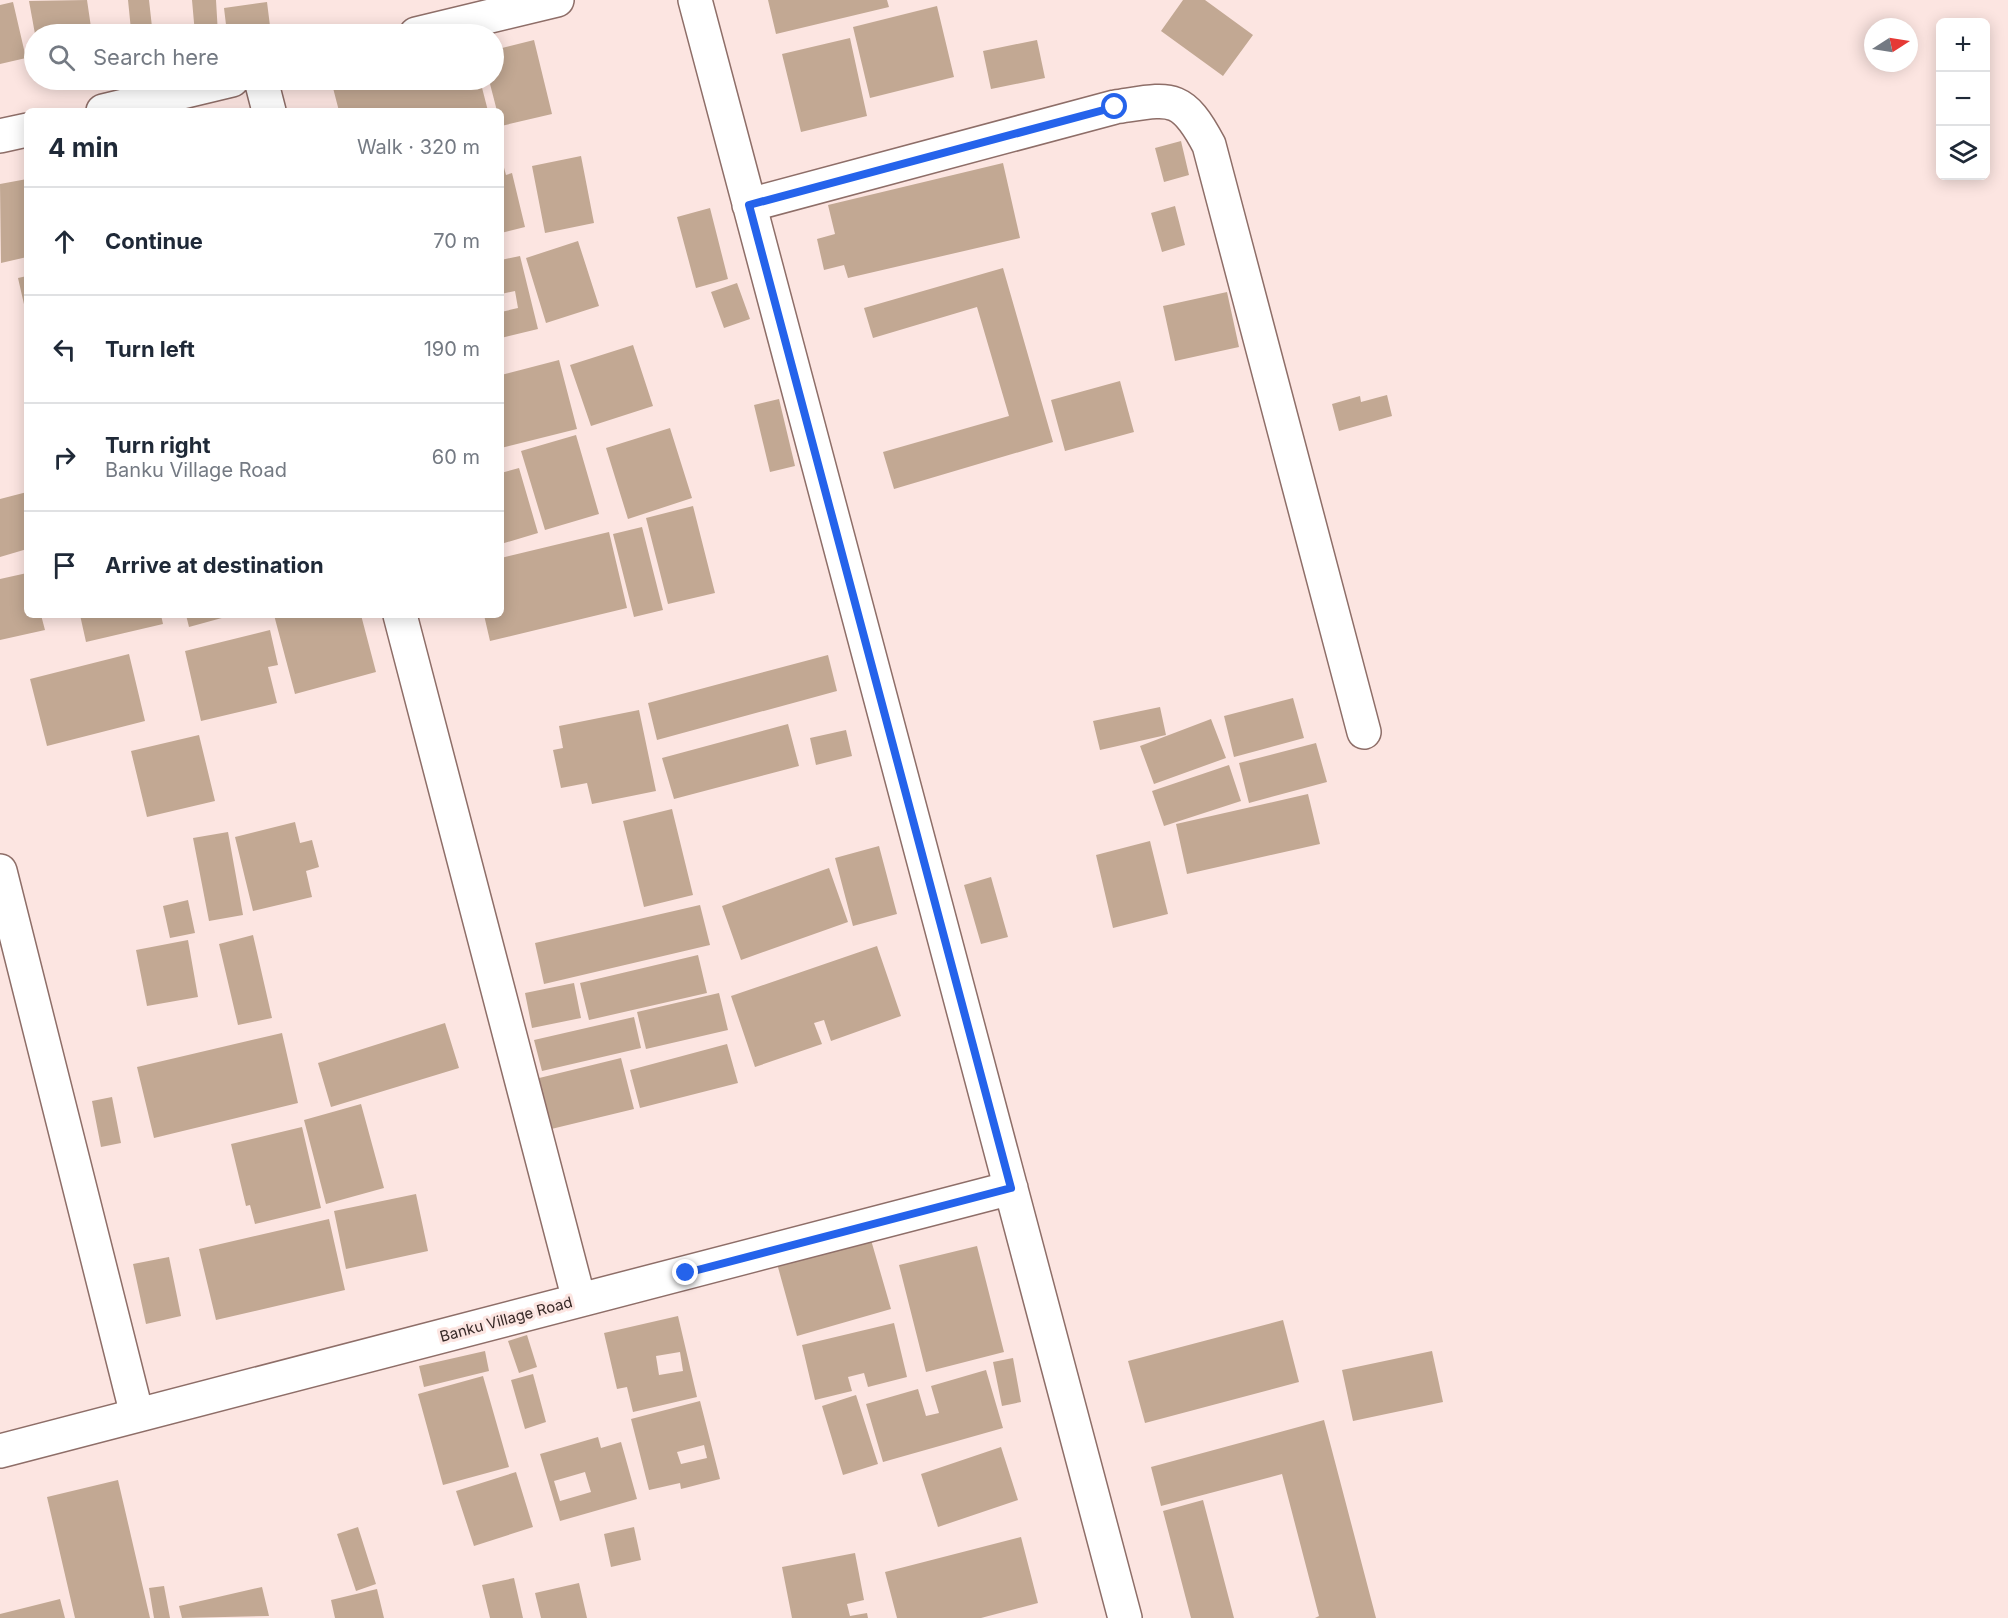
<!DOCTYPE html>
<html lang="en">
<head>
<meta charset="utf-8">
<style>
	body { margin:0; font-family:Inter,sans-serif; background:#f6f6f7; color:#1f2937 }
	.controls { position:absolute; right:18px; top:18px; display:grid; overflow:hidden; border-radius:9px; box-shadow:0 3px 15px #0003 }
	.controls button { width:54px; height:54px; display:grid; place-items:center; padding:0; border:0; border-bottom:2px solid #e0e1e3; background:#fff; color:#1f2937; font:30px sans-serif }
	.compass { position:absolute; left:1864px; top:18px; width:54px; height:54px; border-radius:50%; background:#fff; box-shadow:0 3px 15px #0003; rotate:78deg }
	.stop { position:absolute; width:18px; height:18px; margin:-14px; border:4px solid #2563eb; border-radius:50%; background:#fff }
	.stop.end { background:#2563eb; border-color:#fff; box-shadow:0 2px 6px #0008 }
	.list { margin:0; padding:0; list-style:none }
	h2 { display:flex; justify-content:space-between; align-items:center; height:78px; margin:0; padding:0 24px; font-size:26px }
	h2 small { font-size:20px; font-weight:400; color:#747a83 }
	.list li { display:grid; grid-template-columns:39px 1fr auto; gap:18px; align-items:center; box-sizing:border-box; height:108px; padding:0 24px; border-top:2px solid #e0e1e3 }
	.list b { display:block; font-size:22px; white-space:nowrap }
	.list p { margin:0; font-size:20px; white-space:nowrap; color:#747a83 }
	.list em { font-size:20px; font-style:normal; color:#747a83 }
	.icon { flex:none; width:33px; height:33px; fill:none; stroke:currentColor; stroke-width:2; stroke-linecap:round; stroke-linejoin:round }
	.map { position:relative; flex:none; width:2008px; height:1618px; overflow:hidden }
	.search { position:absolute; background:#fff; box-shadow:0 3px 15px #0003; left:24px; top:24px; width:480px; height:66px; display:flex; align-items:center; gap:15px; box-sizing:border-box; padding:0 21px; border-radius:33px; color:#747a83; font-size:22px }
	.panel { position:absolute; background:#fff; box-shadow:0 3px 15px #0003; left:24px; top:108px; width:480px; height:510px; border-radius:9px }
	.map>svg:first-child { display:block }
	.building { fill:#c2a893; fill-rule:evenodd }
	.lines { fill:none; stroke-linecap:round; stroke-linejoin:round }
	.minor-casing { stroke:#8e6e68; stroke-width:36 }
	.minor { stroke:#fff; stroke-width:33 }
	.route { stroke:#2563eb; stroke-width:8 }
	.labels { text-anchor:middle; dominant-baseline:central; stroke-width:6; stroke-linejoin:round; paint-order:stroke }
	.street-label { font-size:15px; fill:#372927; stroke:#fce5e1 }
</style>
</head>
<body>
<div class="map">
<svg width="2008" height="1618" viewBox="0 0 2008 1618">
	<rect width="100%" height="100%" fill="#fce5e1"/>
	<path class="building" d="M87,0L92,34H35L29,1Z
		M128,0H149L152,27L131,30Z
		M192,0H216L218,34H195Z
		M768,0H887L889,7L776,34Z
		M1183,0H1205L1253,35L1223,76L1161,31Z
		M13,2L26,58L0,64V5Z
		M267,2L270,26L227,33L224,8Z
		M937,6L954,77L870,98L853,27Z
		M850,38L867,116L801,132L782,54Z
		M534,40L552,114L501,126V111H497L489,80H494V50Z
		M1037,40L1045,78L991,89L983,51Z
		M365,80H480L488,111H339L333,88Z
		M1181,141L1189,175L1164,182L1155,148Z
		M581,156L594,223L545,233L532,166Z
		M502,160L506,175L512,173L525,227L501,233Z
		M1003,163L1020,238L848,278L844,265L824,270L817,239L835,234L828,205Z
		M27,179V257L1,263L0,184Z
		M1175,206L1185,245L1162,252L1151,213Z
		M710,208L728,279L696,288L677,217Z
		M578,241L599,306L546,323L526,258Z
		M520,256L538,329L501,338V312L518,308L515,291L501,294V260Z
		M1003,268L1053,442L894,489L883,452L1009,416L977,307L873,338L864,308Z
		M27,276V313H26L18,278Z
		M737,283L750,319L724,328L711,292Z
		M1227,292L1239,347L1175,361L1163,306Z
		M633,345L653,406L591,426L570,365Z
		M559,360L577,429L501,448V375Z
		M1120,381L1134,432L1065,451L1051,400Z
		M1387,395L1392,416L1339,431L1332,404L1360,396L1361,402Z
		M779,399L795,466L770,472L754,405Z
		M670,428L692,498L628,519L606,448Z
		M576,435L599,514L545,530L521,451Z
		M519,468L538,533L501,544V473Z
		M27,492V549L0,557V499Z
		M693,506L715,593L668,604L646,518Z
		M642,527L663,610L634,617L613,534Z
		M609,532L627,608L490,641L484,615H501V558Z
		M27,573V615H41L45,630L0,640V579Z
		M80,615H161L163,624L86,642Z
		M186,615H229V616L189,627Z
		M274,615H361L376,672L295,694Z
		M270,630L278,665L268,667L277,703L201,721L185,651Z
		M129,654L145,721L47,746L30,679Z
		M828,655L837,691L657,740L648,703Z
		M1293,698L1304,738L1234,757L1224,716Z
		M1160,707L1166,735L1100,750L1093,721Z
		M639,710L656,791L592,804L587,783L561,788L553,750L563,748L559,726Z
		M1211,719L1226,758L1154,784L1140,746Z
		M788,724L799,766L674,799L662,758Z
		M846,730L852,756L816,765L810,738Z
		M199,735L215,801L147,817L131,751Z
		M1316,743L1327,782L1249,803L1239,763Z
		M1229,765L1241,801L1164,826L1152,791Z
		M1308,794L1320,844L1187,874L1176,824Z
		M672,809L693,895L644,907L623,821Z
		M295,822L300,843L312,840L319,867L306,871L312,897L253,911L235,837Z
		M228,832L243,915L209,921L193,838Z
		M1150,841L1168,914L1113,928L1096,855Z
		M879,846L897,914L853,926L835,858Z
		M829,868L848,922L741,960L722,906Z
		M991,877L1008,937L981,944L964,885Z
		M188,900L195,933L170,938L163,906Z
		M700,905L710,945L544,984L535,943Z
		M253,935L272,1018L238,1025L219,944Z
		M188,940L198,997L147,1006L136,950Z
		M877,946L901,1016L831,1041L824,1020L814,1023L822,1044L755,1067L731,996Z
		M698,955L707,993L589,1020L580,983Z
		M574,983L581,1018L532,1028L525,993Z
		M719,993L728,1030L646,1049L637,1012Z
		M634,1017L641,1048L542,1071L534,1040Z
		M445,1023L459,1068L331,1107L318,1063Z
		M282,1033L298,1103L154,1138L137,1067Z
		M727,1044L738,1083L640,1108L630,1070Z
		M621,1058L634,1109L543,1131L531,1080Z
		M112,1097L121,1143L101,1147L92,1101Z
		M361,1104L384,1188L326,1204L304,1120Z
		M302,1127L321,1208L255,1224L250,1205L246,1206L231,1144Z
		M416,1194L428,1251L346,1269L334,1211Z
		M329,1219L345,1290L216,1320L199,1249Z
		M869,1233L891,1309L797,1336L776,1260Z
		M977,1246L1004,1352L926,1372L899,1265Z
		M169,1257L181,1316L146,1324L133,1264Z
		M678,1316L697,1397L633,1412L627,1387L617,1389L604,1333ZM680,1352L683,1371L659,1375L656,1356Z
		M1283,1320L1299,1382L1145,1423L1128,1361Z
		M894,1323L907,1377L868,1387L864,1373L848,1377L852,1391L815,1400L802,1345Z
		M527,1335L537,1367L519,1373L508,1341Z
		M485,1351L489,1371L424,1387L419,1366Z
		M1432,1351L1443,1402L1353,1421L1342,1370Z
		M1013,1358L1021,1402L1002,1406L993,1362Z
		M986,1370L1003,1428L883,1462L866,1404L918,1389L926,1416L939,1413L931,1386Z
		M533,1374L546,1422L525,1429L511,1380Z
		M483,1376L509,1467L443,1485L418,1394Z
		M856,1395L878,1464L843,1475L822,1406Z
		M700,1401L720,1479L681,1489L680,1483L649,1490L631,1419ZM704,1445L707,1458L681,1464L677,1452Z
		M1324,1420L1376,1618H1315L1319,1616L1282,1474L1161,1506L1151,1467Z
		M598,1437L601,1448L621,1442L637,1499L560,1521L540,1454ZM585,1472L591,1492L560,1501L554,1481Z
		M1001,1447L1018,1500L938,1527L921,1474Z
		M516,1472L533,1527L474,1546L456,1491Z
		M118,1480L150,1618H75L47,1497Z
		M1203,1500L1234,1618H1191L1163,1511Z
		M358,1527L376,1584L356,1591L337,1534Z
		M634,1527L641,1560L611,1567L604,1534Z
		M1021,1537L1038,1603L981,1618H897L885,1572Z
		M855,1553L864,1600L847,1604L850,1616L867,1613L868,1618H792L782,1567Z
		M514,1578L523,1618H490L482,1585Z
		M579,1583L587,1618H541L535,1593Z
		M164,1586L170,1618H154L149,1588Z
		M262,1587L269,1616L182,1618L179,1606Z
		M377,1589L384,1618H335L331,1600Z
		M60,1599L65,1618H0V1614Z"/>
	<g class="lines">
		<g class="minor-casing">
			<path id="minor" d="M695,0L1125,1618
				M416,34L557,0
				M261,80L269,111
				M103,111L232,80
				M0,136L27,130
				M749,205L1115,107C1170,99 1181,92 1209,145L1364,732
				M400,615L579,1300
				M0,871L137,1415
				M0,1451L1011,1188"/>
		</g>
		<use href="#minor" class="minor"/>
	</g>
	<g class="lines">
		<path class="route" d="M686,1273L1011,1188L749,205L1115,107"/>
	</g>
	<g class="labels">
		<g class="street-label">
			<text transform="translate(506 1319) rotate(-15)">Banku Village Road</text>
		</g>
	</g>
</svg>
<div class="controls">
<button>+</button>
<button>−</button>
<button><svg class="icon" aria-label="layers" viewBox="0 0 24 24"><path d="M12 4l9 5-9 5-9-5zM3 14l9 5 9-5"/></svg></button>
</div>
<svg class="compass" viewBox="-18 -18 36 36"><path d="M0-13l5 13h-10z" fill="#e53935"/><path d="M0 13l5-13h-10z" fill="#747a83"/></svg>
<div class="stop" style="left:1115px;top:107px"></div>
<div class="stop end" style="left:686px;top:1273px"></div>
<div class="search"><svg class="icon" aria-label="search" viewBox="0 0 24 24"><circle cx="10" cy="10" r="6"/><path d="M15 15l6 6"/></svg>Search here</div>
<section class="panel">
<h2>4 min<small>Walk · 320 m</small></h2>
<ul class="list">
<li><svg class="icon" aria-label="ahead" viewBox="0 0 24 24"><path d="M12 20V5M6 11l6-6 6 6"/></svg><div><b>Continue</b></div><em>70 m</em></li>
<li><svg class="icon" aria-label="left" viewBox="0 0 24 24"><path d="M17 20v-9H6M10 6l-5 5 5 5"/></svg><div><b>Turn left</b></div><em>190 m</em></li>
<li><svg class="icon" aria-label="right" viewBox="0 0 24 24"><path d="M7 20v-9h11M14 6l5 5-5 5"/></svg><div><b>Turn right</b><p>Banku Village Road</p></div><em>60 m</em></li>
<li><svg class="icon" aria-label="arrive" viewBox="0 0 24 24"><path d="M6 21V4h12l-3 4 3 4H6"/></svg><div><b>Arrive at destination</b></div></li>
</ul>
</section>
</div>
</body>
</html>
